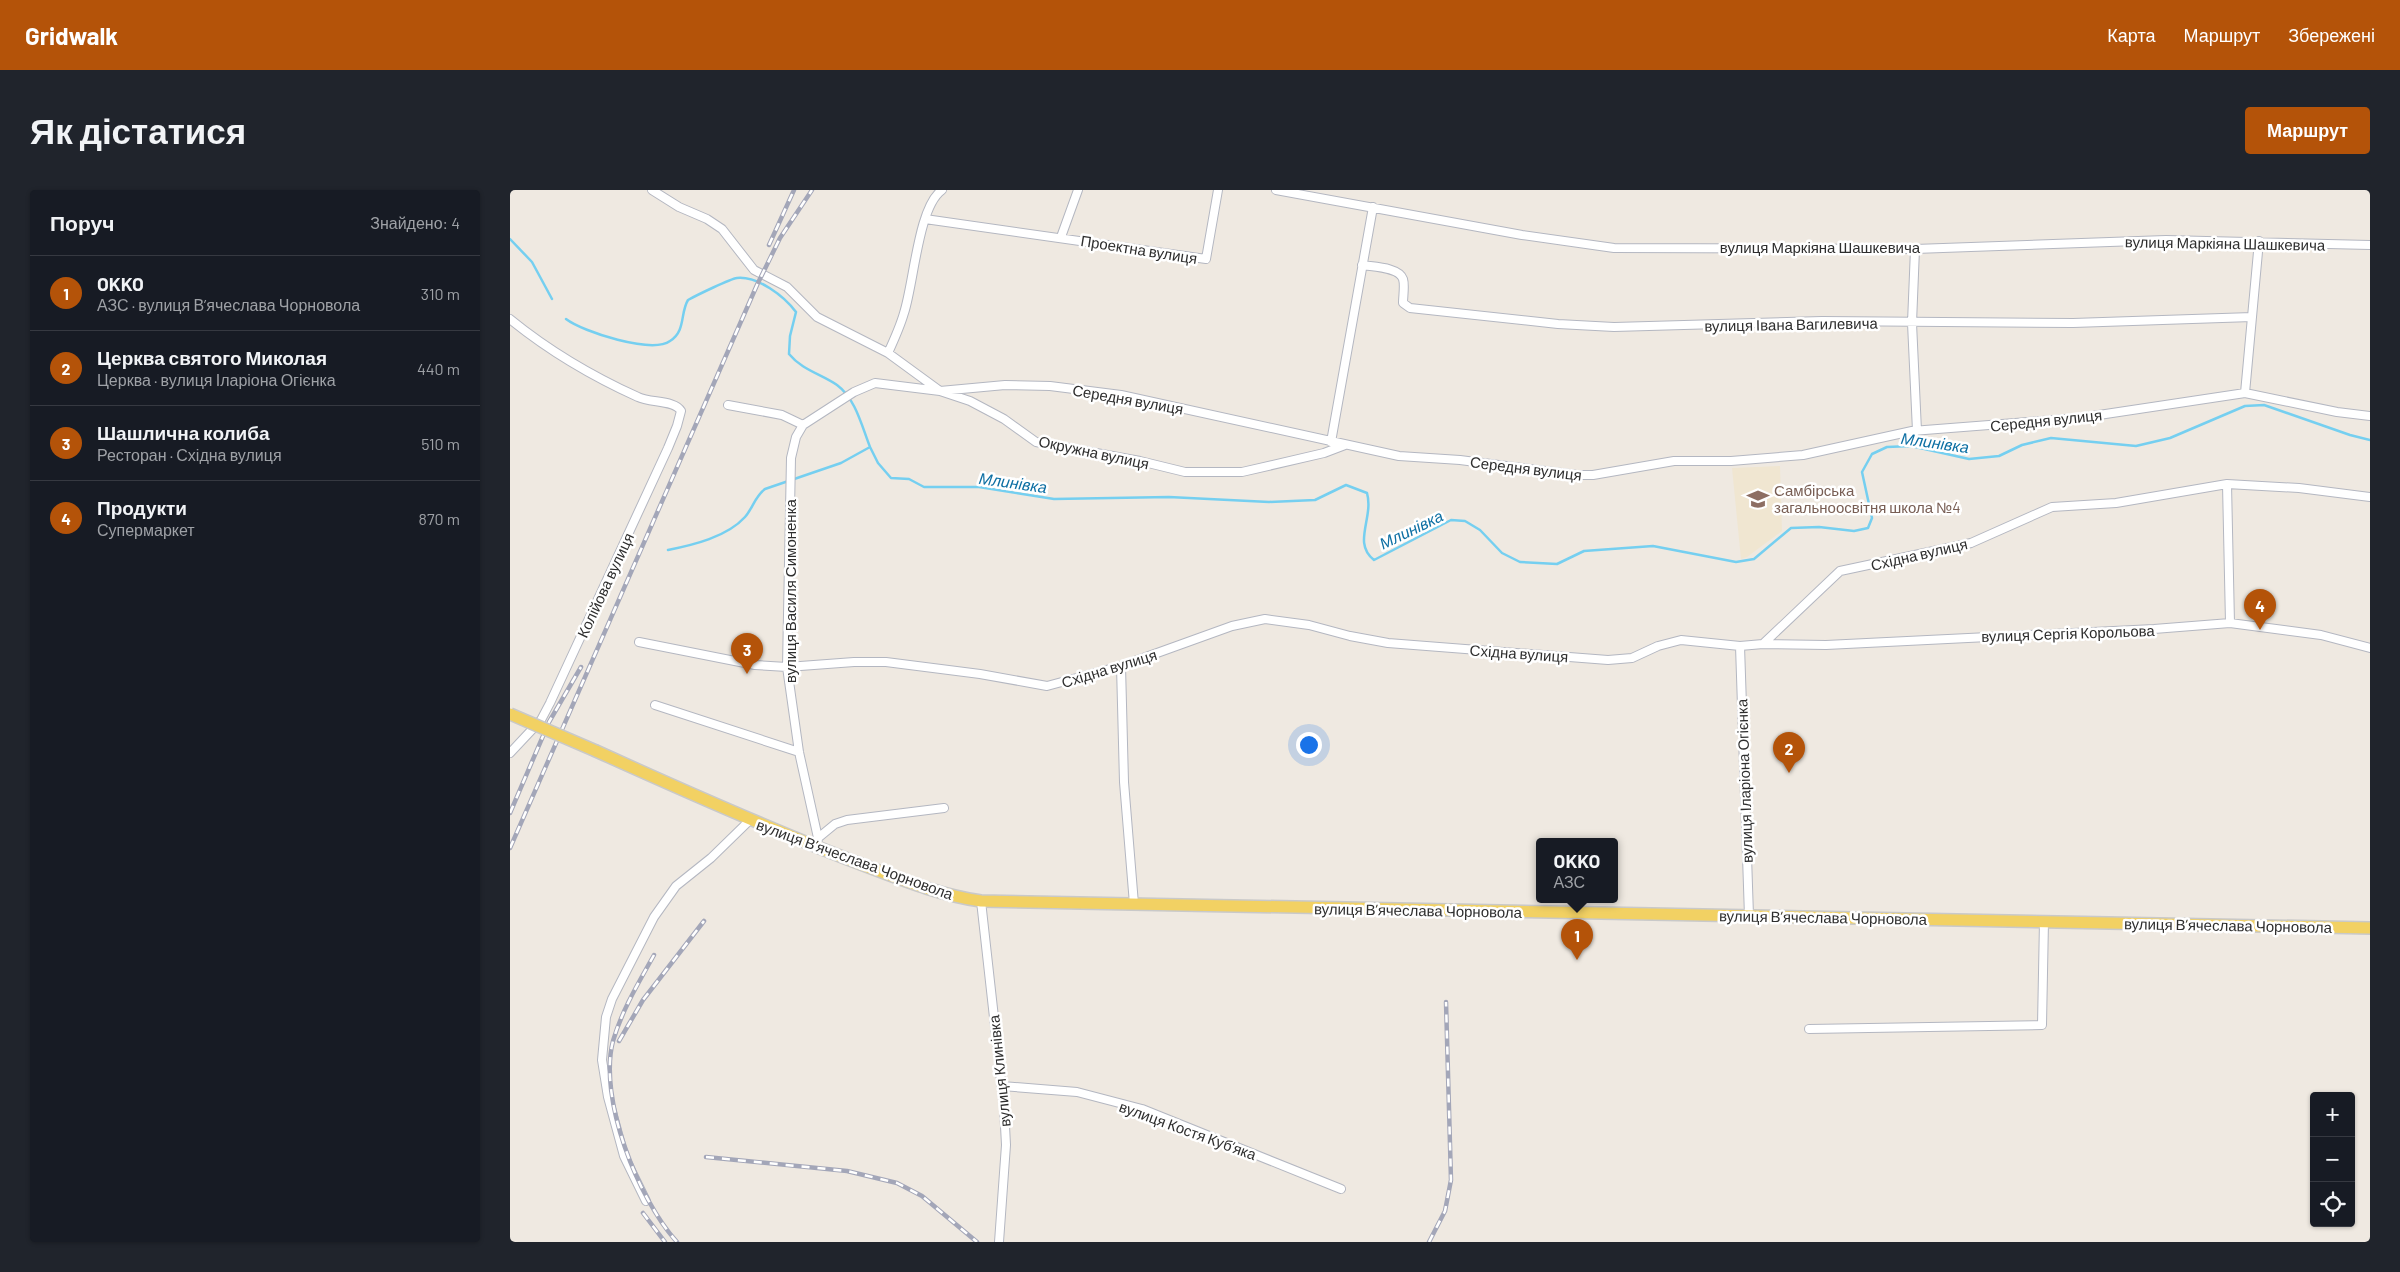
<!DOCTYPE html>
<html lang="uk">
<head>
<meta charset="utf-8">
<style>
	body { margin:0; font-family:Barlow,sans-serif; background:#20242c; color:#f1f3f6 }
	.controls { position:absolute; right:15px; bottom:15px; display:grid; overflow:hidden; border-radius:5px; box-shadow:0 1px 4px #0004 }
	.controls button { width:45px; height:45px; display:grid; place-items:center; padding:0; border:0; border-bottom:1px solid #363941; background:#171b24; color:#f1f3f6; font:25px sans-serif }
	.you { position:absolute; left:798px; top:554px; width:18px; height:18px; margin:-12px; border:4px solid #fff; border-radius:50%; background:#1a73e8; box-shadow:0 0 0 8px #1a73e833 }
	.badge { display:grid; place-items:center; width:32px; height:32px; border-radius:50%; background:#b45309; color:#fff; font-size:16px; font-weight:700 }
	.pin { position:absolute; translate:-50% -41px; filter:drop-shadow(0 1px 2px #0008) }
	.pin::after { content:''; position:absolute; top:26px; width:18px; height:15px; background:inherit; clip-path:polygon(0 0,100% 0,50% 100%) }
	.popup { position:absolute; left:1026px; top:648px; width:82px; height:65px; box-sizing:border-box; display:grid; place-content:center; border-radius:5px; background:#171b24; filter:drop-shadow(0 1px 4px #0005); font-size:16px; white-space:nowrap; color:#9ea1a6 }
	.popup b { font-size:19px; color:#f1f3f6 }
	.popup::after { content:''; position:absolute; left:50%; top:100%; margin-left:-10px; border:10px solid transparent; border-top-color:#171b24 }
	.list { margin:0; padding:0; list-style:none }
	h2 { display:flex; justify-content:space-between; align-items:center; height:65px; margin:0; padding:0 20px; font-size:21px }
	h2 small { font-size:16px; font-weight:400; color:#9ea1a6 }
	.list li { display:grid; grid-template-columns:32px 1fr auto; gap:15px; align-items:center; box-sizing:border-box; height:75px; padding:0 20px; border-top:1px solid #363941 }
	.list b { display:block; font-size:19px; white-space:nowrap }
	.list p { margin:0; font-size:16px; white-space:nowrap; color:#9ea1a6 }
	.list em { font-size:16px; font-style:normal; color:#9ea1a6 }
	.icon { flex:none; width:28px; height:28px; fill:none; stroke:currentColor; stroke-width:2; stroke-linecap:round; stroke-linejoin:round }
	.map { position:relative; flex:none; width:1860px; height:1052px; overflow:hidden; border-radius:5px }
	header { display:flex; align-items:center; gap:30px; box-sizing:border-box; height:70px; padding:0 25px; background:#b45309; color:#fff }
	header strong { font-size:24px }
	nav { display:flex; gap:28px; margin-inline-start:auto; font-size:18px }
	.intro { display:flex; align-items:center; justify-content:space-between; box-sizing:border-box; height:120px; padding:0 30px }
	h1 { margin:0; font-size:35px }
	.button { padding:12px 22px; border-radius:5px; background:#b45309; color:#fff; font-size:18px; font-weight:700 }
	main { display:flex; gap:30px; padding:0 30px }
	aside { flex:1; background:#171b24; border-radius:5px; box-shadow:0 1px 4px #0004 }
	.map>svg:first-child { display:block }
	.education { fill:#f0e6d1 }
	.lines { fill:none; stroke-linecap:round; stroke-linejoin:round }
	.stream { stroke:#75cff0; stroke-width:2.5 }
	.minor-casing { stroke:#b4b7c1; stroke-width:10 }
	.primary-casing { stroke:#c9c9c9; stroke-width:14 }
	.minor { stroke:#fff; stroke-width:8 }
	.primary { stroke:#f2d163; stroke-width:11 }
	.rail-casing { stroke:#a3a6b8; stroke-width:4.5 }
	.rail { stroke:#fff; stroke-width:2.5; stroke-dasharray:8; stroke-linecap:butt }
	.primary-bridge-casing { stroke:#c9c9c9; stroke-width:14; stroke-linecap:butt }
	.primary-bridge { stroke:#f2d163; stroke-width:11 }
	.labels { text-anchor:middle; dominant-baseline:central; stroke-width:5; stroke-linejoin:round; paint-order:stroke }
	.street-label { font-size:15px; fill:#2e2e2e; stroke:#fff }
	.education-label { font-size:15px; fill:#785e54; stroke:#fff; text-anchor:start }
	.water-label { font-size:16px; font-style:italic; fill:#0d6fa3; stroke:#fff }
</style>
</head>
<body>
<header>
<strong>Gridwalk</strong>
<nav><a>Карта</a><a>Маршрут</a><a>Збережені</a></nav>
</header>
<div class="intro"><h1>Як дістатися</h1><a class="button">Маршрут</a></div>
<main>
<aside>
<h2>Поруч<small>Знайдено: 4</small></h2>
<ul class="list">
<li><span class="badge">1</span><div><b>OKKO</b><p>АЗС · вулиця Вʼячеслава Чорновола</p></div><em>310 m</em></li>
<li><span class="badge">2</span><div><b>Церква святого Миколая</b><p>Церква · вулиця Іларіона Огієнка</p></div><em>440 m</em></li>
<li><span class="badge">3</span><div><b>Шашлична колиба</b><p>Ресторан · Східна вулиця</p></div><em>510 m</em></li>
<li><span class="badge">4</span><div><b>Продукти</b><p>Супермаркет</p></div><em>870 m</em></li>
</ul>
</aside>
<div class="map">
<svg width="1860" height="1052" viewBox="0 0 1860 1052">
	<rect width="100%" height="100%" fill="#efe9e1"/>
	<path class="education" d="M1270,276L1272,341L1237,367L1231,369L1222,278Z"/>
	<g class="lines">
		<path class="stream" d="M0,49L22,72L42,109
			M56,129C73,142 142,164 160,151C176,141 170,123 178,110C187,105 220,89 227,88C248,86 274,106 286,122L280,146L279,164C292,180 311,184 327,195C346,209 352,237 360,257
			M158,360C183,355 217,347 235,327C243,318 245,306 255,299L331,273L360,257L368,273L381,288L399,289L414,297H469L544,309L659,307L759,312L805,310L836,295L857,303C864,328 842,353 864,370L941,330L955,331L970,340L992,363L1010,372L1047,374L1074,361L1143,356L1226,372L1244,369L1281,338L1309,337L1344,341L1358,338L1362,328L1352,282L1362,264L1377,257L1401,256L1459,269L1489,266L1512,255L1541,248L1626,256L1660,248L1735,216L1754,215L1840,245L1860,250"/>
		<g class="minor-casing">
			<path id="minor" d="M142,0L169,17L197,29L212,39L244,80L277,97L307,127L378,163L430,201L495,195L540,196L611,205L889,266L950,270L1067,285H1083L1164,271H1221L1293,265L1402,241L1569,228L1735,203L1827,222L1860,226
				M766,0L1012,45L1104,58L1405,59L1656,50L1860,55
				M415,29L696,69L708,0
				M551,47L568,0
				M1405,59L1402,133L1407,241
				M852,75C863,77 889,77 893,89C895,95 893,106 893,113L900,118L1048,134L1104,137L1312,131L1563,133L1742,127
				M0,129C38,160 84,187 128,207C140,213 165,210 171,221L167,236L158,258L40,513L31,530L0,563
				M378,163C384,150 390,137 394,123C404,93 408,17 432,0
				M1735,203L1749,51
				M218,215L272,225L293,235
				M821,252L863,17
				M1717,294L1720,433
				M129,452L245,475L277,477L344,472H376L470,484L537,496L611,476L722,436L755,429L799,435L840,446L878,453L1098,470L1122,468L1148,456L1171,450L1230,456L1253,454L1316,455L1644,439L1720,433L1811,445L1860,458
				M1253,454L1330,381L1461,353L1542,317L1606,313L1717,294L1789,298L1860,307
				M1230,456L1239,726
				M611,476L614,592L624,714
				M145,515L289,562
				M308,648L325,634L337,630L434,618
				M307,657L308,648L289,562L277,477L281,268L286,247L293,235L344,202L365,193L430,201L460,211L494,229L526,252L630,271L675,282H732L814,263L835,255
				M471,711L494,917L496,955L489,1052
				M1299,839L1532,835L1534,731
				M492,896L567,902L632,919L831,999
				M136,1011L114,966L98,907L92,870L96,827L102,809L144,727L166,696L201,668L240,630"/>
		</g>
		<g class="primary-casing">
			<path id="primary" d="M86,561C172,600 259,639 348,673C388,688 428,705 471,711L1860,738"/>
		</g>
		<use href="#minor" class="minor"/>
		<use href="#primary" class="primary"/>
		<g class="rail-casing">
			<path id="rail" d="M259,55L284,0
				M0,623L39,532L71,477
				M0,658L247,95L270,48L302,0
				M144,765C129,792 112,820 103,851C88,908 128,1009 167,1052
				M109,851L133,810L194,731
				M196,967L337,981L387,993L412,1006L467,1052
				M133,1023L155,1052
				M919,1052L935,1021L941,990L936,812"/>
		</g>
		<use href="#rail" class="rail"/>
		<g class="primary-bridge-casing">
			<path id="primary-bridge" d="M0,524L86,561"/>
		</g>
		<use href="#primary-bridge" class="primary-bridge"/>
	</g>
	<defs>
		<g id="school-bare" transform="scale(1.725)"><path d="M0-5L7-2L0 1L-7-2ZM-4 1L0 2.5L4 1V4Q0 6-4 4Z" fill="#8d6e63" stroke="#fff" stroke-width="2.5" paint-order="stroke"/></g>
	</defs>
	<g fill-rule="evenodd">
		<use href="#school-bare" x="1248" y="309"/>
	</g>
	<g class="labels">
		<g class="street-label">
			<text transform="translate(1715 53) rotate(1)">вулиця Маркіяна Шашкевича</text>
			<text x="1310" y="57">вулиця Маркіяна Шашкевича</text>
			<text transform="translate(629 59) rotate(9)">Проектна вулиця</text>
			<text transform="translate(1281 134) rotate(-1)">вулиця Івана Вагилевича</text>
			<text transform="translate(618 209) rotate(10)">Середня вулиця</text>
			<text transform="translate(1536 230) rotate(-6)">Середня вулиця</text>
			<text transform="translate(584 262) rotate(12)">Окружна вулиця</text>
			<text transform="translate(1016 278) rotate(7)">Середня вулиця</text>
			<text transform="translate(1409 364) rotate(-13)">Східна вулиця</text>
			<text transform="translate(95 395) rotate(-65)">Колійова вулиця</text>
			<text transform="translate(280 401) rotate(-90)">вулиця Василя Симоненка</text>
			<text transform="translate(1558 443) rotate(-2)">вулиця Сергія Корольова</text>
			<text transform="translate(1009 463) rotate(4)">Східна вулиця</text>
			<text transform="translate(599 478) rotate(-17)">Східна вулиця</text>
			<text transform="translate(1234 591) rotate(-92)">вулиця Іларіона Огієнка</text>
			<text transform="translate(345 669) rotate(20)">вулиця Вʼячеслава Чорновола</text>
			<text transform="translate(908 720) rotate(1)">вулиця Вʼячеслава Чорновола</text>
			<text transform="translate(1313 727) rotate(1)">вулиця Вʼячеслава Чорновола</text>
			<text transform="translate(1718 735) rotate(1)">вулиця Вʼячеслава Чорновола</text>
			<text transform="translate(489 881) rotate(-96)">вулиця Клинівка</text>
			<text transform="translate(678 940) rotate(20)">вулиця Костя Кубʼяка</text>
		</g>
		<g class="education-label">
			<text x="1264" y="300">Самбірська<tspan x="1264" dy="17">загальноосвітня школа №4</tspan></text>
		</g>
		<g class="water-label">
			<text transform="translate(1425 252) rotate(8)">Млинівка</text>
			<text transform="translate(503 292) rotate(8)">Млинівка</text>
			<text transform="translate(901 339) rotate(-26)">Млинівка</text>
		</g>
	</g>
</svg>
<div class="controls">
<button>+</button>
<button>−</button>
<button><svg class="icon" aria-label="locate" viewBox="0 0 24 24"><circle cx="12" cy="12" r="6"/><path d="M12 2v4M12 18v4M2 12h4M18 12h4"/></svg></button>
</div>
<div class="you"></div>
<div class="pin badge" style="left:1067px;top:770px">1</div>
<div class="popup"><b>OKKO</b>АЗС</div>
<div class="pin badge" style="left:1279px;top:583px">2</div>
<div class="pin badge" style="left:237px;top:484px">3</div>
<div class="pin badge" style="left:1750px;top:440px">4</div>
</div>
</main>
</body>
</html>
